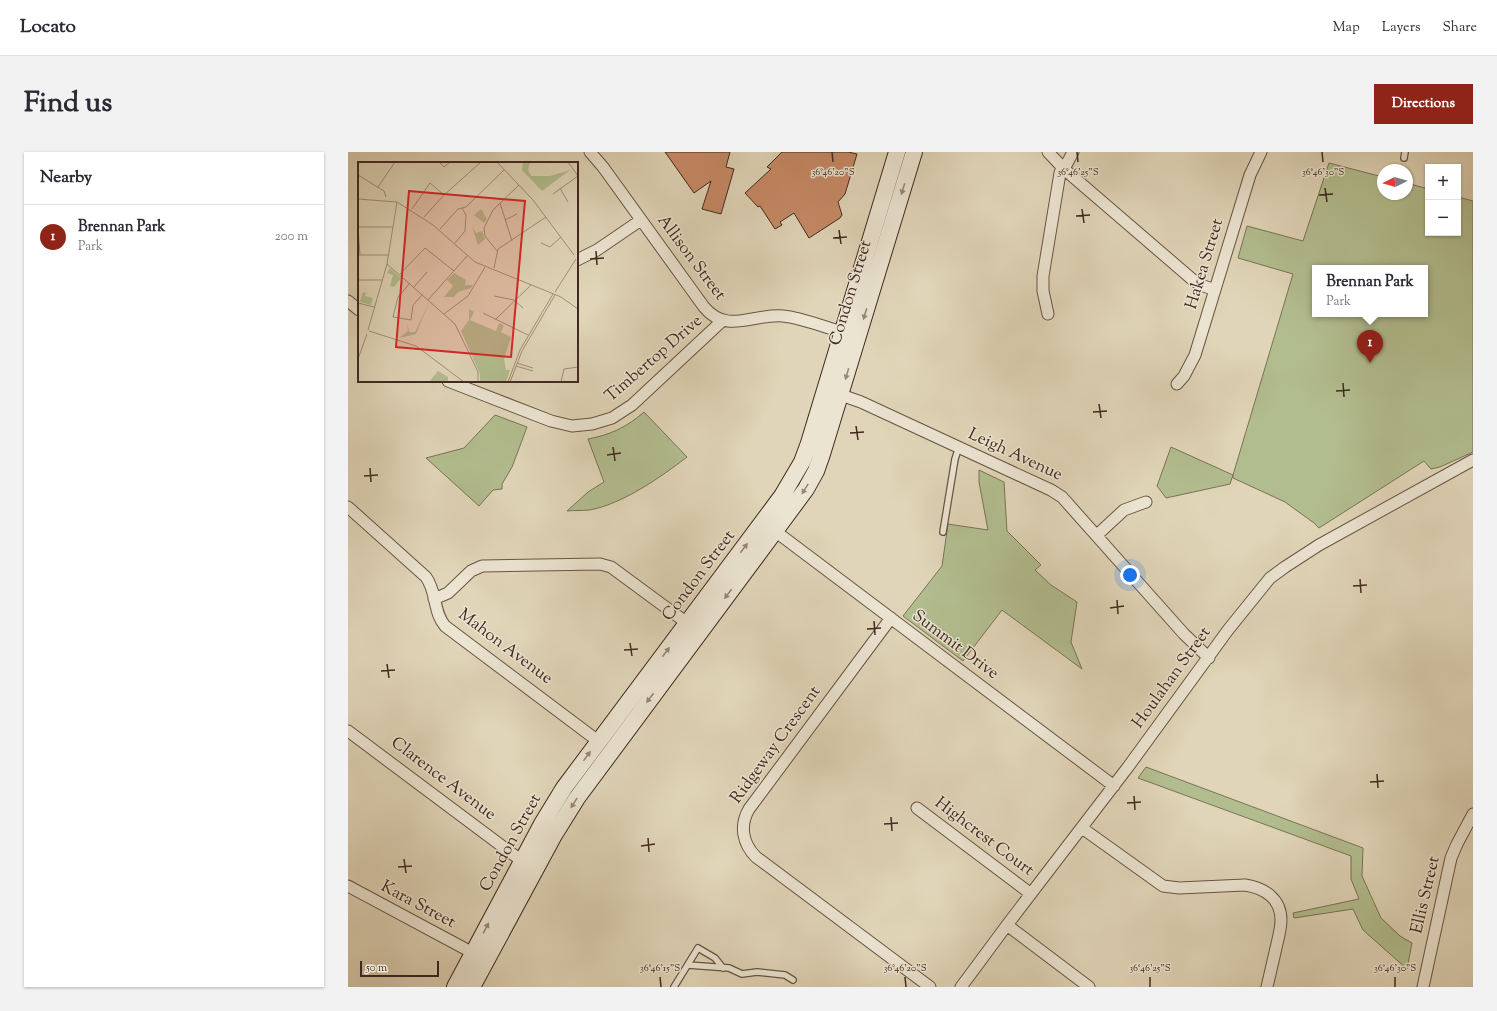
<!DOCTYPE html>
<html lang="en">
<head>
<meta charset="utf-8">
<style>
	body { margin:0; font-family:"Sorts Mill Goudy",serif; background:#f2f2f3; color:#2b2b33 }
	.controls { position:absolute; right:12px; top:12px; display:grid; overflow:hidden; border-radius:0px; box-shadow:0 1px 3px #0004 }
	.controls button { width:36px; height:36px; display:grid; place-items:center; padding:0; border:0; border-bottom:1px solid #e1e1e2; background:#fff; color:#2b2b33; font:20px sans-serif }
	.compass { position:absolute; left:1029px; top:12px; width:36px; height:36px; border-radius:50%; background:#fff; box-shadow:0 1px 3px #0004; rotate:265deg }
	.scale { position:absolute; left:12px; bottom:10px; width:79px; box-sizing:border-box; padding-left:4px; border:2px solid #40291f; border-top:0; font-size:11px; line-height:14px; white-space:nowrap; color:#40291f; -webkit-text-stroke:3px #ebe4d1; paint-order:stroke }
	.you { position:absolute; left:782px; top:423px; width:14px; height:14px; margin:-10px; border:3px solid #fff; border-radius:50%; background:#1a73e8; box-shadow:0 0 0 6px #1a73e833 }
	.badge { display:grid; place-items:center; width:26px; height:26px; border-radius:50%; background:#8f2418; color:#fff; font-size:13px; font-weight:700 }
	.pin { position:absolute; translate:-50% -33px; filter:drop-shadow(0 1px 2px #0008) }
	.pin::after { content:''; position:absolute; top:21px; width:14px; height:12px; background:inherit; clip-path:polygon(0 0,100% 0,50% 100%) }
	.popup { position:absolute; left:964px; top:113px; width:116px; height:52px; box-sizing:border-box; display:grid; place-content:center; border-radius:0px; background:#fff; filter:drop-shadow(0 1px 3px #0005); font-size:13px; white-space:nowrap; color:#7c7c81 }
	.popup b { font-size:15px; color:#2b2b33 }
	.popup::after { content:''; position:absolute; left:50%; top:100%; margin-left:-8px; border:8px solid transparent; border-top-color:#fff }
	.list { margin:0; padding:0; list-style:none }
	h2 { display:flex; justify-content:space-between; align-items:center; height:52px; margin:0; padding:0 16px; font-size:17px }
	h2 small { font-size:13px; font-weight:400; color:#7c7c81 }
	.list li { display:grid; grid-template-columns:26px 1fr auto; gap:12px; align-items:center; box-sizing:border-box; height:64px; padding:0 16px; border-top:1px solid #e1e1e2 }
	.list b { display:block; font-size:15px; white-space:nowrap }
	.list p { margin:0; font-size:13px; white-space:nowrap; color:#7c7c81 }
	.list em { font-size:13px; font-style:normal; color:#7c7c81 }
	.map { position:relative; flex:none; width:1125px; height:835px; overflow:hidden; border-radius:0px }
	header { display:flex; align-items:center; gap:24px; box-sizing:border-box; height:56px; padding:0 20px; background:#fff; border-bottom:1px solid #e1e1e2 }
	header strong { font-size:19px }
	nav { display:flex; gap:22px; margin-inline-start:auto; font-size:14px }
	.intro { display:flex; align-items:center; justify-content:space-between; box-sizing:border-box; height:96px; padding:0 24px }
	h1 { margin:0; font-size:28px }
	.button { padding:10px 18px; border-radius:0px; background:#8f2418; color:#fff; font-size:14px; font-weight:700 }
	main { display:flex; gap:24px; padding:0 24px }
	aside { flex:1; background:#fff; border-radius:0px; box-shadow:0 1px 3px #0004 }
	.map>svg:first-child { display:block }
	.green { fill:#b2bd8f; stroke:#797357; fill-rule:evenodd }
	.building { fill:#c68a66; stroke:#40291f }
	.lines { fill:none; stroke-linecap:round; stroke-linejoin:round }
	.lane-casing { stroke:#685445; stroke-width:8 }
	.street-casing { stroke:#685445; stroke-width:13 }
	.secondary-casing { stroke:#40291f; stroke-width:18 }
	.lane { stroke:#ebe4d1; stroke-width:5.5 }
	.street { stroke:#ebe4d1; stroke-width:11 }
	.secondary { stroke:#ebe4d1; stroke-width:16 }
	.oneway { fill:#968678 }
	.ticks { fill:none; stroke:#40291f; stroke-width:1.5 }
	.labels { text-anchor:middle; dominant-baseline:central; stroke-width:3; stroke-linejoin:round; paint-order:stroke }
	.street-label { font-size:17px; fill:#40291f; stroke:#ebe4d1 }
	.inset-road { fill:none; stroke:#a0907b; stroke-width:1 }
	.view { fill:#d62828; fill-opacity:0.15; stroke:#d62828; stroke-width:2 }
	.inset-edge { fill:none; stroke:#40291f; stroke-width:2 }
	.ticks-label { font-size:10px; text-anchor:middle; fill:#40291f; stroke:#ebe4d1; stroke-width:3; stroke-linejoin:round; paint-order:stroke }
</style>
</head>
<body>
<header>
<strong>Locato</strong>
<nav><a>Map</a><a>Layers</a><a>Share</a></nav>
</header>
<div class="intro"><h1>Find us</h1><a class="button">Directions</a></div>
<main>
<aside>
<h2>Nearby<small></small></h2>
<ul class="list">
<li><span class="badge">1</span><div><b>Brennan Park</b><p>Park</p></div><em>200 m</em></li>
</ul>
</aside>
<div class="map">
<svg width="1125" height="835" viewBox="0 0 1125 835">
	<rect width="100%" height="100%" fill="#e0d5b8"/>
	<filter id="stains"><feTurbulence type="fractalNoise" baseFrequency=".005" numOctaves="4"/><feColorMatrix values="0 0 0 0 .2 0 0 0 0 .09 0 0 0 0 .02 0 0 0 .5 -.17"/></filter>
	<radialGradient id="worn" r=".72"><stop offset=".6" stop-color="#630" stop-opacity="0"/><stop offset="1" stop-color="#630" stop-opacity=".3"/></radialGradient>
	<path class="green" d="M981,11L1035,25V42H1059V31L1080,37V81H1110V45L1125,49V300L1092,315L1083,317L1076,309L971,376L966,371L937,350L885,326V323L882,332L818,346L809,334L823,295L885,323L945,122L890,106L899,74L955,89ZM967,116H1077V162H967Z
		M296,260L339,305C313,325 273,353 241,358C234,359 226,358 219,359L240,340L256,330L240,287C262,283 279,275 296,260Z
		M147,263L179,275L164,315L154,332V337L145,338L131,354L78,306L116,296Z
		M631,318L656,330L659,379L693,413L687,418L703,433L729,450L723,490L734,517L654,458L615,509L555,464L594,414L600,372L640,378L631,330Z
		M798,615L1015,696L1014,724L1033,766L1052,784L1064,791L1059,817L1015,778L1005,757L946,766L945,761L1011,747L1003,727V704L790,626Z"/>
	<path class="building" d="M317,0H382L378,15L386,17L373,62L354,57L363,29L346,41Z
		M434,0H500L509,2L497,42L490,50L494,63L492,66L461,86L446,61L432,70L434,73L427,77L412,54L410,55L397,41L423,17L419,15Z"/>
	<g class="lines">
		<g class="lane-casing">
			<path id="lane" d="M1056,6L1057,0
				M595,380L607,307L611,295
				M340,813L381,816L394,822L409,820L437,823L445,828
				M326,835L350,796L367,806L375,816"/>
		</g>
		<g class="street-casing">
			<path id="street" d="M242,0L255,15L356,155C379,183 406,161 435,164C455,166 475,175 495,180
				M700,0L716,17L845,128L853,133L867,138
				M716,17L725,0
				M229,108L249,98L293,68
				M0,149L11,158
				M700,162L695,139V124L712,21L714,15
				M100,229L203,269L224,274L244,272L264,266L284,253L374,169
				M829,232L836,224L847,203L902,23L913,0
				M493,243L513,250L703,338L714,345L836,482L861,506
				M0,355L78,425C89,440 85,460 97,474L250,589
				M427,379L766,634
				M749,383L776,358L798,350
				M86,447L100,441L123,419L134,414L252,412L263,415L339,471
				M543,466L401,657C391,674 395,692 408,705L582,835
				M0,579L174,709
				M569,656L683,742
				M734,676L815,734L831,736L897,733C917,736 933,747 933,768C933,777 930,787 928,796C925,809 922,822 919,835
				M0,734L125,801
				M659,773L741,835
				M613,835L659,773L780,615L880,478L922,426L937,415L971,393L1125,308
				M1075,835L1103,706L1109,692L1125,662"/>
		</g>
		<g class="secondary-casing">
			<path id="secondary" d="M107,835L194,672L216,636L434,344L454,310L461,291L549,0
				M124,835L206,683L229,646L427,379L458,337L468,319L474,302L566,0"/>
		</g>
		<use href="#lane" class="lane"/>
		<use href="#street" class="street"/>
		<use href="#secondary" class="secondary"/>
	</g>
	<defs><path id="oneway-solid" d="M-6-.8H1V-3.2L6.5 0L1 3.2V.8H-6Z"/></defs>
	<g class="oneway">
		<use href="#oneway-solid" transform="translate(555 37) rotate(107)"/>
		<use href="#oneway-solid" transform="translate(517 162) rotate(107)"/>
		<use href="#oneway-solid" transform="translate(499 222) rotate(106)"/>
		<use href="#oneway-solid" transform="translate(457 337) rotate(122)"/>
		<use href="#oneway-solid" transform="translate(396 396) rotate(-53)"/>
		<use href="#oneway-solid" transform="translate(380 442) rotate(127)"/>
		<use href="#oneway-solid" transform="translate(318 500) rotate(-53)"/>
		<use href="#oneway-solid" transform="translate(302 546) rotate(127)"/>
		<use href="#oneway-solid" transform="translate(239 604) rotate(-54)"/>
		<use href="#oneway-solid" transform="translate(226 651) rotate(122)"/>
		<use href="#oneway-solid" transform="translate(138 776) rotate(-62)"/>
	</g>
	<path class="ticks" d="M484,0L485,10M729,0L730,10M974,0L975,10M977,36L979,50M971,43L985,42M734,57L736,71M728,64L742,63M491,78L493,92M485,86L499,85M248,99L249,113M242,107L256,106M995,231L996,245M988,239L1002,238M751,252L753,266M745,260L759,259M508,274L510,288M502,281L516,280M265,295L267,309M259,303L273,301M22,316L23,330M16,324L30,323M1012,427L1013,441M1005,434L1019,433M769,448L770,462M762,456L776,454M526,469L527,483M519,477L533,476M282,491L284,504M276,498L290,497M39,512L41,526M33,519L47,518M1029,622L1030,636M1022,630L1036,629M786,644L787,658M779,651L793,650M543,665L544,679M536,672L550,671M300,686L301,700M293,694L307,692M56,707L58,721M50,715L64,714M312,825L313,835M557,825L558,835M802,825V835M1047,825V835"/>
	<g class="labels">
		<g class="street-label">
			<text transform="translate(343 106) rotate(53)">Allison Street</text>
			<text transform="translate(857 112) rotate(-73)">Hakea Street</text>
			<text transform="translate(503 141) rotate(-73)">Condon Street</text>
			<text transform="translate(306 207) rotate(-41)">Timbertop Drive</text>
			<text transform="translate(667 303) rotate(25)">Leigh Avenue</text>
			<text transform="translate(351 424) rotate(-53)">Condon Street</text>
			<text transform="translate(607 493) rotate(37)">Summit Drive</text>
			<text transform="translate(157 495) rotate(37)">Mahon Avenue</text>
			<text transform="translate(824 526) rotate(-54)">Houlahan Street</text>
			<text transform="translate(428 593) rotate(-54)">Ridgeway Crescent</text>
			<text transform="translate(95 627) rotate(37)">Clarence Avenue</text>
			<text transform="translate(636 685) rotate(37)">Highcrest Court</text>
			<text transform="translate(163 691) rotate(-61)">Condon Street</text>
			<text transform="translate(1078 743) rotate(-77)">Ellis Street</text>
			<text transform="translate(70 753) rotate(28)">Kara Street</text>
		</g>
	</g>
	<g transform="translate(10 10)">
		<rect width="220" height="220" fill="#e0d5b8"/>
		<path d="M165,0H172L170,8L173,14H192L212,8L184,29L164,8ZM123,47L129,57L126,61L116,53ZM114,65L118,71L124,69L127,77L120,83ZM32,106L43,116L36,125L32,124L35,113L29,111ZM96,111L108,118L107,123H115L113,126L100,130L96,135H86L95,124L89,118ZM5,130L8,131L7,134L15,136L13,143L2,140ZM71,141L58,172L41,176L50,169L49,161L51,170H57ZM111,147L116,150L112,158L138,169L141,161L146,163L143,170L153,175L146,197L148,208H152L148,220H122V212L103,169L111,158ZM80,209L90,215V220H71Z" fill="#b2bd8f"/>
		<path class="inset-road" d="M81,0L86,5L92,0M139,0L175,38L216,93M210,0L220,14M0,13L26,29L28,35M20,25L37,0M202,26L210,40M195,32L220,14M0,37L39,40L75,63L117,100L203,135L220,147M142,41L154,79M54,47L72,21L86,33M66,55L86,33L123,0M147,58L159,52M0,65H35M0,66L2,93M82,67L100,47L108,45L146,8M97,81L107,69L108,53L104,46M183,81L192,85L203,75M139,89L127,74L126,66L135,48L161,23M0,93H30M29,102L97,162L120,210V220M136,106L140,87L188,55M42,112L67,86L96,109M0,118H24M52,121L40,135L35,155L53,158L55,143L64,133M56,125L69,110M197,130L218,97M136,134L156,138M70,138L109,94M156,138L165,146M0,141L16,145M125,151L170,173M86,152L110,134L127,105M137,158L173,123M10,168L29,102L39,40M11,169L58,184L106,220M0,197L9,172M159,201L175,206M158,204L175,209M150,220L162,188L195,132M152,220L164,189L197,133M203,220L206,207L220,205"/>
		<path class="view" d="M51,29L167,39L153,195L38,185Z"/>
		<rect width="220" height="220" class="inset-edge"/>
	</g>
	<g class="ticks-label">
		<text x="485" y="23">36°46'20"S</text>
		<text x="730" y="23">36°46'25"S</text>
		<text x="975" y="23">36°46'30"S</text>
		<text x="312" y="819">36°46'15"S</text>
		<text x="557" y="819">36°46'20"S</text>
		<text x="802" y="819">36°46'25"S</text>
		<text x="1047" y="819">36°46'30"S</text>
	</g>
	<rect width="100%" height="100%" filter="url(#stains)"/>
	<rect width="100%" height="100%" fill="url(#worn)"/>
</svg>
<div class="controls">
<button>+</button>
<button>−</button>
</div>
<svg class="compass" viewBox="-18 -18 36 36"><path d="M0-13l5 13h-10z" fill="#e53935"/><path d="M0 13l5-13h-10z" fill="#7c7c81"/></svg>
<div class="scale">50 m</div>
<div class="you"></div>
<div class="pin badge" style="left:1022px;top:211px">1</div>
<div class="popup"><b>Brennan Park</b>Park</div>
</div>
</main>
</body>
</html>
